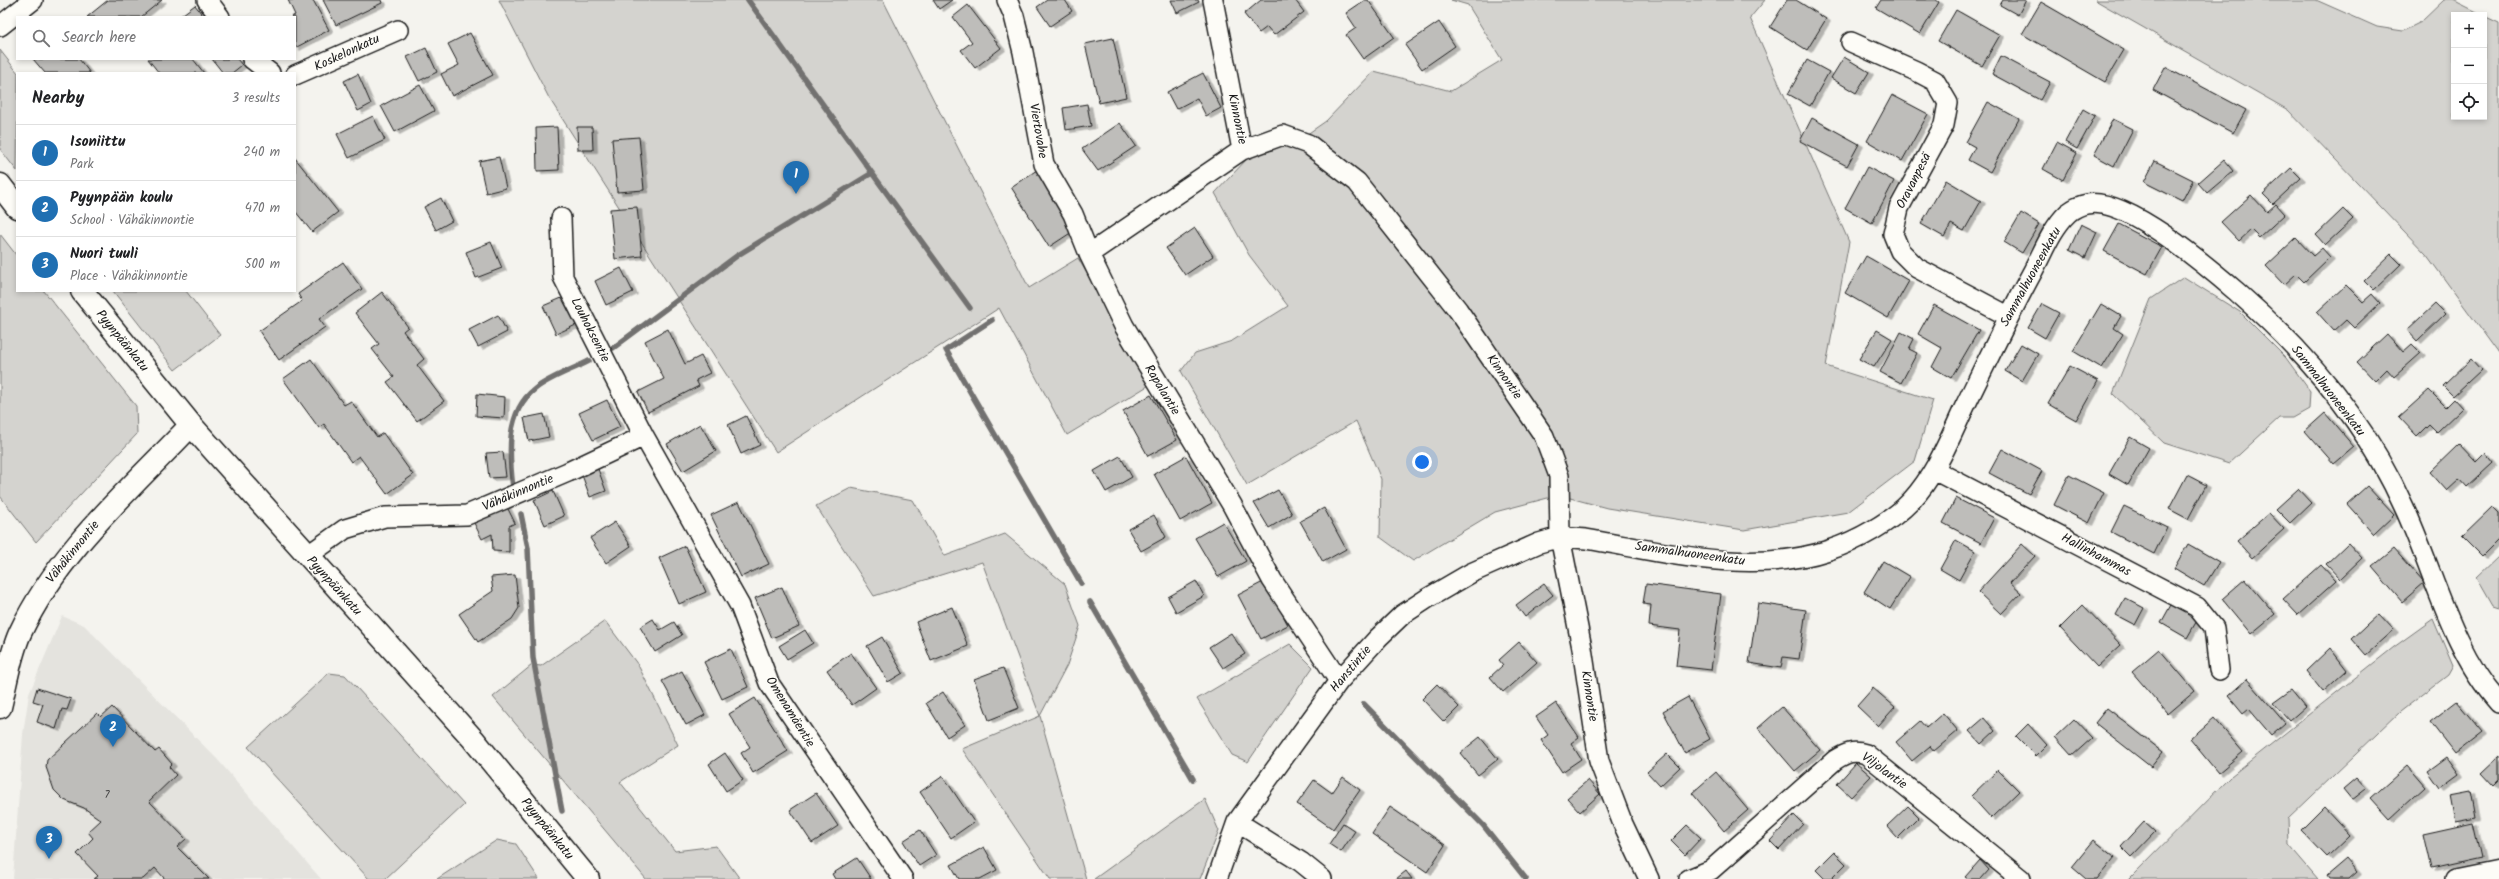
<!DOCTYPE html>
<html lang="en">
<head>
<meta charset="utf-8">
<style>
	body { margin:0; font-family:Kalam,sans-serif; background:#f6f6f6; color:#202124 }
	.controls { position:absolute; right:12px; top:12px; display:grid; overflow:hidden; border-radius:0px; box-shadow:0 2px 6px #0003 }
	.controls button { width:36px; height:36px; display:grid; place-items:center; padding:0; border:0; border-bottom:1px solid #e0e0e0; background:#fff; color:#202124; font:20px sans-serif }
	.you { position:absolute; left:1422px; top:462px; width:14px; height:14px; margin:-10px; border:3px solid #fff; border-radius:50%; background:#1a73e8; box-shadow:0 0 0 6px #1a73e833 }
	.badge { display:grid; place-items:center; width:26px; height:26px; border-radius:50%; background:#1f6fb2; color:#fff; font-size:13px; font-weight:700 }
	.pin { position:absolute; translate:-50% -33px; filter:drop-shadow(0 1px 2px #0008) }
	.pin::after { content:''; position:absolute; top:21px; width:14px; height:12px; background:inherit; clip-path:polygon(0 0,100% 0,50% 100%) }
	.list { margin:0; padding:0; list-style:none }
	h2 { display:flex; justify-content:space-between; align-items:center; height:52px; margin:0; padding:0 16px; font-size:17px }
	h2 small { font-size:13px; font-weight:400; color:#757577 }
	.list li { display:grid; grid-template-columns:26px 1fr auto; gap:12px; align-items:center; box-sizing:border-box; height:56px; padding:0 16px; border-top:1px solid #e0e0e0 }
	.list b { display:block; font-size:15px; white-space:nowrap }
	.list p { margin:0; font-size:13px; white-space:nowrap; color:#757577 }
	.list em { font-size:13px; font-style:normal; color:#757577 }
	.icon { flex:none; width:22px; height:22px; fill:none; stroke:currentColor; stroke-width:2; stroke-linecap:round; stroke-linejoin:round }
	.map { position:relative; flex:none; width:2499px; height:879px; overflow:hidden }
	.search { position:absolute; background:#fff; box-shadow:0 2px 6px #0003; left:16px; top:16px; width:280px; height:44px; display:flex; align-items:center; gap:10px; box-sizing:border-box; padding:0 14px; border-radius:0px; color:#757577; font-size:15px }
	.panel { position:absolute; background:#fff; box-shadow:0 2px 6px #0003; left:16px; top:72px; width:280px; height:220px; border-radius:0px }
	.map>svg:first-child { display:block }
	.built { fill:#e4e3de }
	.green { fill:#d4d3cf; stroke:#787876 }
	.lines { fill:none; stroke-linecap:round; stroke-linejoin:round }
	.stream { stroke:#72716f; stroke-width:5.5 }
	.building { fill:#bebdba; stroke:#1c1c1c; filter:url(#shadow) }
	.street-casing { stroke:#1c1c1c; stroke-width:22 }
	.secondary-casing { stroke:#1c1c1c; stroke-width:25 }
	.street { stroke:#fdfcf7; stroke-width:19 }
	.secondary { stroke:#fdfcf7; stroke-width:22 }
	.labels { text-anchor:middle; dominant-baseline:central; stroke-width:3; stroke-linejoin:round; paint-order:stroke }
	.number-label { font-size:11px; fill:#444 }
	.street-label { font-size:13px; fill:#1c1c1c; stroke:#fdfcf7 }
</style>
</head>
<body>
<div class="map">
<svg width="2499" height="879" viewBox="0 0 2499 879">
	<defs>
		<filter id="shadow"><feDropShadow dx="4.5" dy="2.5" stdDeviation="0" flood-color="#0004"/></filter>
	</defs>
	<rect width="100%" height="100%" fill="#f4f3ee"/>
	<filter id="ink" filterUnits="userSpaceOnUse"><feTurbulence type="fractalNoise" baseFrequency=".025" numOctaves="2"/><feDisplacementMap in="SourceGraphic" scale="8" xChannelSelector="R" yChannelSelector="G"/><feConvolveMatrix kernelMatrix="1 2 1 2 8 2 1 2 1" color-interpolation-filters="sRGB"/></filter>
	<g filter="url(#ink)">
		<path class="built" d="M62,616L84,625L217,759L321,879H13L23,734L29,694Z"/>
		<path class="green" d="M499,0H883L1029,288L1078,258L1151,384L1067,435L999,308L776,452L549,98Z
			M1451,0H1765L1750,18L1849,242L1826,366L1933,400L1915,461L1848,512L1744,530L1607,508L1559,495L1495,512L1413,561L1380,537L1381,479L1356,421L1247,485L1181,371L1195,353L1232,341L1288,306L1249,255L1215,193L1262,143L1303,137L1326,121L1374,71L1451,91L1502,60L1468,5Z
			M2095,0H2316L2377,27L2403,31L2421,22L2444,0H2453L2483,15H2454V117H2484V16L2499,23V354L2426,254L2288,110Z
			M0,50L18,73L17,171L0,149Z
			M0,234L17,256V291H44L136,406L137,434L36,542L0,496Z
			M2184,277L2240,312L2286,358L2310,391L2309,409L2293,418H2279L2229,464L2164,443L2113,394L2151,299Z
			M113,291H186L220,335L175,370Z
			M851,488L913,500L945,556L1005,534L1065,584L1080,626L1067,665L1040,716L1086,879H1050L962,749L1040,716L982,562L874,596L816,506Z
			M2499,556V607L2493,605L2477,577Z
			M2433,619L2453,666L2448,675L2400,712L2288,819L2289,845L2318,879H2129L2231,776L2394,647Z
			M605,621L638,665L678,745L620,782L675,851L716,846L740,879H646L493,697L532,665L541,666Z
			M1290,644L1313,667L1248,762L1232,755L1197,699Z
			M329,673L345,675L464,805L385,879H369L248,747Z
			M1205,799L1219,831L1200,879H1094Z
			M497,840L516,844L539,879H437Z"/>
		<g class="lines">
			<path class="stream" d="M872,173L970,308
				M992,320L946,350L1081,583
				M613,348L738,255L872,173L748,0
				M513,488C509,455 505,412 535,389C550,377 572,370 589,361
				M521,514L528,548L533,658L562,811
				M1090,602L1193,779
				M1364,704L1483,825L1526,879"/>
		</g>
		<path class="building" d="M108,0H162L141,17H87Z
			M288,0H313L329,30L295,48V17H291L295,15Z
			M323,0H381L382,3L336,25Z
			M933,0H952L939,9Z
			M1047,0H1065L1072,11L1050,26L1037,7Z
			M1171,0H1198L1199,2L1177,13Z
			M1261,0H1295L1304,12L1274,35L1267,27L1259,33L1244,14Z
			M1365,0H1368L1394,37L1363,59L1346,35L1356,28L1346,13Z
			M1787,0H1796L1826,19L1807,50L1770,27Z
			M1881,0H1936L1939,2L1920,34L1876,8Z
			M2003,0H2026L2018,15L2000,5Z
			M2041,2L2124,50L2105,82L2022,34Z
			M195,5L204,17H179Z
			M968,5L1001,48L975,68L961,50L972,42L953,17Z
			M1956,10L2000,35L1982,66L1938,41Z
			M1439,22L1455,46L1422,69L1405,45Z
			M470,33L493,75L452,96L441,74L459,65L448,44Z
			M1113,38L1126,97L1099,103L1085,44Z
			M426,48L437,72L419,81L407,57Z
			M2001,56L2050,82L2040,100L1992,74Z
			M1844,57L1869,72L1856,93L1831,78Z
			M33,59H79L90,73H45Z
			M148,59H193L204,73H159Z
			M212,59H237L242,65L232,73H223Z
			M1807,60L1829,72L1810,106L1788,94Z
			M2165,67L2246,110L2233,133L2153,90Z
			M1203,73L1221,108L1206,116L1197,98L1176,109L1167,92Z
			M358,74L371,104L358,111L344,81Z
			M420,85L434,111L395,132L381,106Z
			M1892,95L1928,114L1902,161L1867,141Z
			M1988,102L2019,119L1990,172L1968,160L1975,147L1966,142Z
			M1087,104L1091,126L1066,130L1063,108Z
			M2083,109L2095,116L2077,149L2065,142Z
			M373,116L385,140L349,158L337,134Z
			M1812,118L1859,144L1847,166L1800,141Z
			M2113,119L2133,129L2114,166L2094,155Z
			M1120,123L1136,146L1098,171L1082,149Z
			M557,127L559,170L537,171L536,128Z
			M577,127H592L593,150H578Z
			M639,137L644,190L617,192L612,139Z
			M2057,142L2077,153L2063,180L2043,169Z
			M499,157L506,188L486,193L479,161Z
			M295,158L338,212L312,232L295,211Z
			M2224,160L2233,171L2207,193L2198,183Z
			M2155,161L2193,180L2182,201L2144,182Z
			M1867,167L1894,181L1872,223L1845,208Z
			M2291,168L2301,178L2273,204L2263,194Z
			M1037,170L1075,230L1049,247L1011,187Z
			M1946,180L1981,201L1964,231L1951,224L1944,237L1921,224Z
			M2251,195L2267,212L2276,204L2285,214L2259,238L2251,230L2239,241L2221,222Z
			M441,198L452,221L436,230L424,207Z
			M637,207L642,256L615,259L610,209Z
			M2343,209L2353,219L2325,245L2316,235Z
			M2021,213L2039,224L2022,253L2004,242Z
			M2081,224L2097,232L2085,258L2069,250Z
			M2119,224L2162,247L2147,274L2104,251Z
			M1195,228L1213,256L1185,275L1166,248Z
			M2296,238L2313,256L2322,248L2330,257L2304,282L2296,274L2284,285L2266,266Z
			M491,242L502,268L476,278L466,252Z
			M2391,254L2401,264L2374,290L2364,280Z
			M1866,256L1909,281L1888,318L1845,293Z
			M343,262L362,289L319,319L325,327L279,360L259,331L302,301L298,294Z
			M621,268L633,292L606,305L595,281Z
			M2346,285L2363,302L2372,294L2380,303L2354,328L2346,320L2334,331L2317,312Z
			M382,292L408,327L403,331L424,359L417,365L444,401L417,421L387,382L394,377L372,349L379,344L355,313Z
			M564,297L576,325L556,334L543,306Z
			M2042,304L2059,313L2045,338L2028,328Z
			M2101,304L2121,316L2114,328L2123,334L2102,368L2073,351Z
			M2435,304L2445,314L2417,341L2407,330Z
			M1934,305L1979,330L1951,378L1932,367L1942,348L1918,334Z
			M498,315L507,332L478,347L469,330Z
			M668,329L685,364L701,356L710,373L696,380L699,386L648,412L638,392L664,379L645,341Z
			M1877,330L1892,339L1874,367L1859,359Z
			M1901,332L1914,339L1909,349L1917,353L1901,383L1880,372Z
			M2387,334L2403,352L2412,344L2421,353L2394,377L2387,369L2375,381L2357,362Z
			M2021,344L2038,354L2022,381L2005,371Z
			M311,359L344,405L351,401L377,437L383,433L413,475L387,494L359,456L351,462L324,424L319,428L283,379Z
			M2471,359L2481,370L2453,396L2443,386Z
			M2070,366L2098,381L2076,420L2048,404Z
			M2429,390L2446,407L2454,399L2462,408L2437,432L2429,424L2417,436L2399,417Z
			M477,394L505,397L504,418L476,416Z
			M1151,395L1177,440L1148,456L1123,411Z
			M607,400L620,427L593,440L579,413Z
			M2325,413L2354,447L2334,464L2305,431Z
			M544,414L549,437L529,441L524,418Z
			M746,416L760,445L741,454L728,425Z
			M700,424L716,451L683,471L667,444Z
			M2130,437L2149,448L2128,485L2109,474Z
			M2459,444L2476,462L2485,453L2493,463L2467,487L2460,479L2447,491L2430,472Z
			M2002,449L2042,471L2029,494L1989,473Z
			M503,452L506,477L489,478L486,453Z
			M1120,456L1132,477L1106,492L1094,471Z
			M1186,456L1212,503L1180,521L1154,474Z
			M598,469L606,491L590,497L582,475Z
			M2069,475L2104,493L2089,523L2054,505Z
			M2187,475L2206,485L2188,519L2169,509Z
			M2367,486L2394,515L2374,534L2347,504Z
			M2298,489L2311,503L2290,523L2276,509Z
			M1278,490L1292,514L1269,528L1254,503Z
			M553,491L564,516L545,525L534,500Z
			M1956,498L1994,518L1981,543L1943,523Z
			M739,502L769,564L741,577L711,515Z
			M506,505L515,523L509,526V552L493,551L492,534L482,539L473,521Z
			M2124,506L2167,527L2154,554L2111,532Z
			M2492,507L2499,514V539L2482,556L2462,536Z
			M1324,508L1346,549L1323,562L1300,521Z
			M2269,513L2284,529L2252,558L2237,541Z
			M1154,515L1166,537L1141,551L1128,529Z
			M615,522L631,546L606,563L590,538Z
			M1223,522L1246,561L1218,577L1195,538Z
			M1956,540L1975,551L1959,580L1940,569Z
			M2348,543L2362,558L2340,579L2326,564Z
			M2022,544L2035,556L2010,583L2021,593L2001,614L1978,592Z
			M2188,544L2219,562L2204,586L2174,568Z
			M685,546L706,592L679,604L659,558Z
			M2394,549L2424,583L2402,602L2372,567Z
			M1883,561L1910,577L1890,609L1864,592Z
			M2321,565L2336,581L2298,615L2283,599Z
			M515,575L519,608L512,619L478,642L459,614L493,591L491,577Z
			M2245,579L2275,614L2251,634L2222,599Z
			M1196,581L1204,596L1176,612L1168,597Z
			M1265,581L1288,625L1261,639L1238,595Z
			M1544,584L1553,595L1525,617L1516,605Z
			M1646,584L1721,594L1711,670L1676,666L1680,630L1649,626L1651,605L1643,604Z
			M782,587L799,626L772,638L755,598Z
			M2125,598L2144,608L2135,625L2116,615Z
			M1758,603L1806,610L1799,659L1783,657L1781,668L1749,663Z
			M2172,603L2199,617L2187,638L2161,623Z
			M2083,605L2121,645L2097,667L2060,628Z
			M952,607L968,646L931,661L916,622Z
			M2379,614L2394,630L2366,655L2352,639Z
			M653,619L660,630L674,622L682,635L655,652L640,627Z
			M805,630L813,643L787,659L779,646Z
			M1231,633L1245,654L1223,668L1209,647Z
			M882,637L903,673L888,682L867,646Z
			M1519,642L1537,662L1503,692L1490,677L1503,665L1499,660Z
			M2330,648L2347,670L2323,692L2306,671Z
			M731,649L748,687L722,699L704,662Z
			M2159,649L2195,691L2168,714L2132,672Z
			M851,653L876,688L852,705L827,670Z
			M1003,668L1019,708L989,720L974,679Z
			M682,671L705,715L686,725L662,681Z
			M2247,679L2285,723L2271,735L2249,709L2243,714L2228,696Z
			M1437,684L1459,707L1444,722L1422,699Z
			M37,688L71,699L67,710L62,709L56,729L37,722L43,704L33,701Z
			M1873,688L1895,707L1878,726L1857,706Z
			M2291,690L2305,707L2289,721L2273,703Z
			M943,692L965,725L947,737L926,703Z
			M1688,697L1710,739L1685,753L1663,711Z
			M755,698L788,751L753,773L741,753L750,747L729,714Z
			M2457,701L2483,732L2455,754L2430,722Z
			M1556,703L1579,737L1571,743L1581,759L1562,772L1541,740L1548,735L1536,717Z
			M112,707L155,752L159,749L172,764L169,767L176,775L149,801L186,839L177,847L209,879H165L155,868L143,879H94L98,876L77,854L93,838L88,832L101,820L84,808L64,800L54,790L46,767L47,760L97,713L101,717Z
			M1782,707L1820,750L1795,771L1758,728Z
			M2107,708L2163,752L2151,767L2095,723Z
			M1943,713L1958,731L1934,751L1930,746L1912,761L1896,742L1920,721L1926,728Z
			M1984,718L1995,731L1981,744L1969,731Z
			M2214,718L2243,752L2218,773L2190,739Z
			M2074,719L2092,738L2072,756L2055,737Z
			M2028,724L2047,745L2036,756L2016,736Z
			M1480,737L1498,759L1478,775L1460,753Z
			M725,753L743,780L726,791L709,764Z
			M1667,754L1680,767L1660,786L1647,772Z
			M2499,756V780L2493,786L2481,773Z
			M2447,757L2459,774L2440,788L2428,771Z
			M1856,763L1871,776L1851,797L1837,784Z
			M2407,766L2425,787L2390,819L2371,798Z
			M1998,770L2019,791L1991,818L1971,796Z
			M1716,772L1748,810L1724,831L1692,793Z
			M943,776L974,822L951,838L920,792Z
			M1343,777L1360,790L1333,829L1297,804L1314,780L1332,793Z
			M2356,778L2366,789L2352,800L2343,789Z
			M1588,780L1600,794L1580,812L1567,798Z
			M2471,791L2476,818L2455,822L2450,795Z
			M816,793L838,826L812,843L790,810Z
			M1908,806L1919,817L1898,838L1887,826Z
			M1390,807L1445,845L1427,872L1372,834Z
			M2324,807L2350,835L2327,857L2301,830Z
			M1794,815L1803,824L1779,850L1770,841Z
			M2144,822L2155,832L2131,857L2121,847Z
			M1343,823L1355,831L1341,852L1329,844Z
			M2473,823L2481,858L2431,869L2423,834Z
			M1687,825L1701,838L1685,855L1671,841Z
			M920,830L936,855L919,866L903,841Z
			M2094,840L2115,857L2097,879H2086L2072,867Z
			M984,847L997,870L980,879H959L951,865Z
			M1834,852L1846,864L1831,879H1825L1816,870Z
			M857,858L871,879H835L832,874Z
			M2346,859L2357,872L2349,879H2328L2326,876Z
			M1980,860L1989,870L1981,879H1968L1965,877Z
			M1406,871L1412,879H1396Z"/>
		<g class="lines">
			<g class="street-casing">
				<path id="street" d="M207,0L220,17
					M1007,0L1014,16L1023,52L1044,164L1073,214L1089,254
					M1213,0L1242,150L1283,135L1308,144L1357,182L1458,310L1544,436L1559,476L1560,537L1582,648L1599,761L1623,824L1649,879
					M0,26L33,0
					M1851,42L1916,71L1935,81L1948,103L1944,125L1899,208L1893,234L1900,251L1917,268L2008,316
					M252,59L270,73
					M295,75L398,30
					M1242,150L1089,254L1124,326L1232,505L1272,580L1339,681
					M561,218L563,277L644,436
					M1934,470L2197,607L2214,628L2219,670
					M307,556L345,529L385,517L467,515L568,472L644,436L740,606L769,683L903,879
					M1237,822L1301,862L1322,879
					M1217,879L1237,822L1339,681L1378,638L1402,615L1428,598L1471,573L1539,543L1560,537L1586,539C1665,552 1750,576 1829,550C1857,541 1891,522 1911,501C1936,474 1950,438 1965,406C1987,361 2009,315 2033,271C2043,252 2052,228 2068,213C2073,209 2081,205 2087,204C2125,196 2208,267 2237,292C2305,351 2367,424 2404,507C2434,571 2451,650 2499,703
					M1689,879L1711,870L1835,760C1846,753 1853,750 1866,754L2021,879
					M2455,879L2499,870"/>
			</g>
			<g class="secondary-casing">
				<path id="secondary" d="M0,185L17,207
					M82,291L191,425L473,739L588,879
					M0,707C6,683 10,655 20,633C59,550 129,491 191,425"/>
			</g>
			<use href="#street" class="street"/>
			<use href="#secondary" class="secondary"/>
		</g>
	</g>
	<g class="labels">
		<g class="number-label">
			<text x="107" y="795">7</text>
		</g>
		<g class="street-label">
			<text transform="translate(347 53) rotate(-25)">Koskelonkatu</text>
			<text transform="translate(1237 119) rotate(78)">Kinnontie</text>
			<text transform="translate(1038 131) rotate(80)">Viertovahe</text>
			<text transform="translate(1914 181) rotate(-63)">Oravanpesä</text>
			<text transform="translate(2031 277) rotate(-61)">Sammalhuoneenkatu</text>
			<text transform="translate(590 330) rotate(63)">Louhoksentie</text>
			<text transform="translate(122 341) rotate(51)">Pyynpäänkatu</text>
			<text transform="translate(1504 377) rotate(55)">Kinnontie</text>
			<text transform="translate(1162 390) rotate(59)">Rapalantie</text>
			<text transform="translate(2328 391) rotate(52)">Sammalhuoneenkatu</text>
			<text transform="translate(518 493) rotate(-23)">Vähäkinnontie</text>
			<text transform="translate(73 552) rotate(-51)">Vähäkinnontie</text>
			<text transform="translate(1690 554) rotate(8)">Sammalhuoneenkatu</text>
			<text transform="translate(2096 555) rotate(28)">Hallinhammas</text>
			<text transform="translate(334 586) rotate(48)">Pyynpäänkatu</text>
			<text transform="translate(1351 669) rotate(-50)">Hanstintie</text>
			<text transform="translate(1589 696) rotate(81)">Kinnontie</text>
			<text transform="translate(790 712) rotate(58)">Omenamäentie</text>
			<text transform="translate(1884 771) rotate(36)">Viljolantie</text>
			<text transform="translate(547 829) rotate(51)">Pyynpäänkatu</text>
		</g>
	</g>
</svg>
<div class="controls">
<button>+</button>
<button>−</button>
<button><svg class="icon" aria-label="locate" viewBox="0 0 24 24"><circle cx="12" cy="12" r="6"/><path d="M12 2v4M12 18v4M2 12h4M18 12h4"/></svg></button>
</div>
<div class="you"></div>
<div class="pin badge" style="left:796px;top:194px">1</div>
<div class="pin badge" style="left:113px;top:747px">2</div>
<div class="pin badge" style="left:49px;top:859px">3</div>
<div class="search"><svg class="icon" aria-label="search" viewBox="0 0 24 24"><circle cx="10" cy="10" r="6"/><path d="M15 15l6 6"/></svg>Search here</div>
<section class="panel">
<h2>Nearby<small>3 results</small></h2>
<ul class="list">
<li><span class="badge">1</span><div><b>Isoniittu</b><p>Park</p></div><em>240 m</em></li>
<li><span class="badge">2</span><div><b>Pyynpään koulu</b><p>School · Vähäkinnontie</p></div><em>470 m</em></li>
<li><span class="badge">3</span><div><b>Nuori tuuli</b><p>Place · Vähäkinnontie</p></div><em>500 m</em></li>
</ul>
</section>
</div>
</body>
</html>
